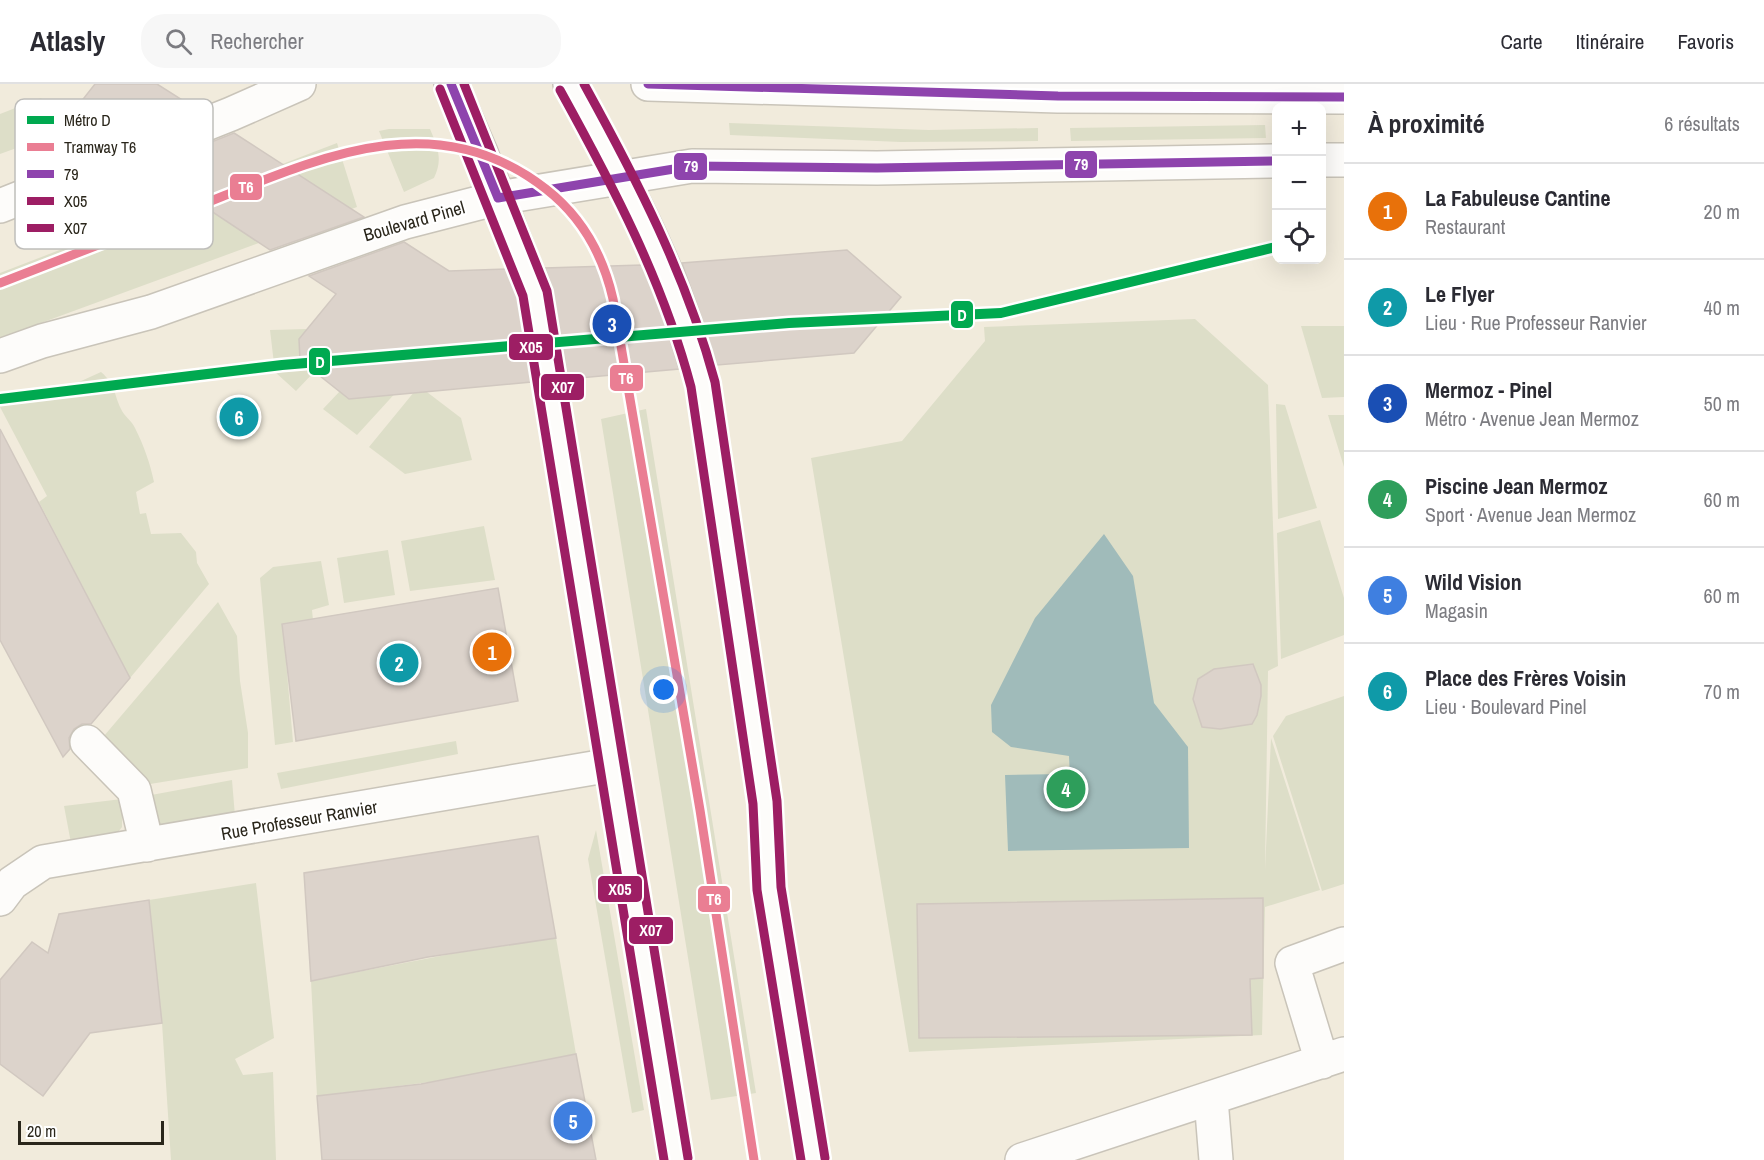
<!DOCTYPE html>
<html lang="fr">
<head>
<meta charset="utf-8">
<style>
	body { margin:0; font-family:"Archivo Narrow",sans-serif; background:#f7f7f7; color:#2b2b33 }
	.controls { position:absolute; right:18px; top:18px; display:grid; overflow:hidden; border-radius:12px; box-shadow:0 6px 24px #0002 }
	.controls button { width:54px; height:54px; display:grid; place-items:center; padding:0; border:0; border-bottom:2px solid #e1e1e2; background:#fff; color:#2b2b33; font:30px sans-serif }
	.scale { position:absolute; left:18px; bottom:15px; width:146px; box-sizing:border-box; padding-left:6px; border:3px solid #2a261b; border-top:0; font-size:16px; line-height:21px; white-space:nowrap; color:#2a261b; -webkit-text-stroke:4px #fff; paint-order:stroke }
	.you { position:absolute; left:664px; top:606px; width:21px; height:21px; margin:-15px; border:4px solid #fff; border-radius:50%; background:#1a73e8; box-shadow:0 0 0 9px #1a73e833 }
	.badge { display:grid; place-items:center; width:39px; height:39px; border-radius:50%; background:#706b5f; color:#fff; font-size:20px; font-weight:700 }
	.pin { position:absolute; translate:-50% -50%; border:3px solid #fff; box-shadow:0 2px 6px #0006 }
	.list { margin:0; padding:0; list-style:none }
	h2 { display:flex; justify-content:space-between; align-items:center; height:78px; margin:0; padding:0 24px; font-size:26px }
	h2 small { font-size:20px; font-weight:400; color:#7c7c81 }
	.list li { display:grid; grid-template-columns:39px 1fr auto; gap:18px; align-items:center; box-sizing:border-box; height:96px; padding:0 24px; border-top:2px solid #e1e1e2 }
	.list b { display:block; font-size:22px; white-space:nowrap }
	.list p { margin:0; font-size:20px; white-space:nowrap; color:#7c7c81 }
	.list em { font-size:20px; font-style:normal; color:#7c7c81 }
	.icon { flex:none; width:33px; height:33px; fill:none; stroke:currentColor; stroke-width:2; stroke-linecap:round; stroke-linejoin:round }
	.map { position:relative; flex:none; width:1344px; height:1076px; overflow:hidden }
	header { display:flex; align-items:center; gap:36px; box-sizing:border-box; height:84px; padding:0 30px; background:#fff; border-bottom:2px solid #e1e1e2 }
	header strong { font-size:28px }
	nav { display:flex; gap:33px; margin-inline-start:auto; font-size:21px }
	.search { width:420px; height:54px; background:#f7f7f7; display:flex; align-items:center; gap:15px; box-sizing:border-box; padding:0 21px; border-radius:24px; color:#7c7c81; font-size:22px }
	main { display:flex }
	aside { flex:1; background:#fff }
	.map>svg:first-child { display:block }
	.green { fill:#dddec8 }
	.water { fill:#a0bbba }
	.building { fill:#dcd3cb; stroke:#d1c8c0; stroke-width:1.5 }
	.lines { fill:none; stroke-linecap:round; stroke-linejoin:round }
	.minor-casing { stroke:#c9c4b9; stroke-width:36 }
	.major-casing { stroke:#c9c4b9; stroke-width:36 }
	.minor { stroke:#fdfcfa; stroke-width:33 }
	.major { stroke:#fdfcfa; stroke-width:33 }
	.bus-1-casing { stroke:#fff; stroke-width:14 }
	.bus-2-casing { stroke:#fff; stroke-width:14 }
	.bus-3-casing { stroke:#fff; stroke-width:14 }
	.bus-1 { stroke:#8e44ad; stroke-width:9 }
	.bus-2 { stroke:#9d1e64; stroke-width:9 }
	.bus-3 { stroke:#9d1e64; stroke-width:9 }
	.tram-1-casing { stroke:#fff; stroke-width:14 }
	.tram-1 { stroke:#ea7e93; stroke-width:9 }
	.metro-1-casing { stroke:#fff; stroke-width:15 }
	.metro-1 { stroke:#00a950; stroke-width:10 }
	.labels { text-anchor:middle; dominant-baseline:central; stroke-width:4.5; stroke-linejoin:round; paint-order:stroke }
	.street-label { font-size:18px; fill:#2a261b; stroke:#fff }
	.key { fill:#fff; stroke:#bfbebb; stroke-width:1.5 }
	.key-label { font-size:16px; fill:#2a261b }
	.line-badge { stroke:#fff; stroke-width:2 }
	.badge-label { font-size:16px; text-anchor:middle; font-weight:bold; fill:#fff }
</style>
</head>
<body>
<header>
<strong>Atlasly</strong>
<div class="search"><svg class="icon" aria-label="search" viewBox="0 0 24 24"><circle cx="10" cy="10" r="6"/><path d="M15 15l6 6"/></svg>Rechercher</div>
<nav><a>Carte</a><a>Itinéraire</a><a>Favoris</a></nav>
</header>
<main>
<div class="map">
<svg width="1344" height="1076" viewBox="0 0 1344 1076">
	<rect width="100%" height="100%" fill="#f1ebdc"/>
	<path class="green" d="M41,14L69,45L0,70V30Z
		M729,39L929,46L1038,44V57L901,58L730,51Z
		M1265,41L1266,54L1071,57L1070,44Z
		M389,45H430C438,64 443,75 434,94L404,108L379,47Z
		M337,59L357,123L0,254V189Z
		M1195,235L1268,301L1278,582L1268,587L1265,786L1271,654L1320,806L1265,823L1262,951L909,968L811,374L902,357L985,257L984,243Z
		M1301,242H1344V313L1322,314Z
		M307,245L299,255L300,276L315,287L296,307L275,288L270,246Z
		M101,288C116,301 113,308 121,325C124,332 132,337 135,344C144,362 150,379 154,398L136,408L140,430L146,429L151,450L181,449L196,468L197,479L209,500L130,594L39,418L47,412L0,323V320L57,308Z
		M410,293L357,351L323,325L340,307Z
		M419,302L461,334L472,376L405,390L369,363Z
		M1276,320L1285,321L1317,424L1278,435Z
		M646,325L756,1009L711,1016L601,335Z
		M1328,331H1344V383Z
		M1320,436L1344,514V551L1281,575L1277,449Z
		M484,442L495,496L410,507L401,457Z
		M388,466L395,511L344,519L337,474Z
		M321,477L329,521L312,526L313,536L283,542L293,658L275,661L260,494L273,483Z
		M218,518L237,552L240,597L248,649V684L144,701L98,659Z
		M1344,612V800L1322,807L1273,652L1286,632Z
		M456,657L458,670L281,705L277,689Z
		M232,696L235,732L164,745L153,738L146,712Z
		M122,715V743L114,753L71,759L64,722Z
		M596,746L644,1026L632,1029L588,775Z
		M256,799L274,954L235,975L243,991L273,988L276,1076H171L162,939L149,816Z
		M556,854L576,970L438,997L317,1012L311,897L456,869Z"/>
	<path class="water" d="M1104,450L1133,492L1154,619L1188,663L1189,764L1008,767L1005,691L1063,690V693H1070L1069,672L1011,663L992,648L991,621L1035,534Z"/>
	<path class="building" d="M95,0H157L195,24L107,59L69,33Z
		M234,49L364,133L270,166L146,84Z
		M404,158L449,187L506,185L517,214L531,298L349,315L300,276L299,255L336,210L309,192Z
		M847,166L901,213L854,269L717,281L682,179Z
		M642,181L662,229L679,285L568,295L553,206L545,184Z
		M0,345L130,594L91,640H82L74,645L69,654L70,665L63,673L0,556Z
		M498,504L518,617L296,657L282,540Z
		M1253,580L1261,601V612L1257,631L1252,640L1220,645L1202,643L1193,615L1198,595L1214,585Z
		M538,752L556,854L428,873L311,897L304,789Z
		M1263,814V894L1250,895L1252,951L919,954L917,820Z
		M149,816L162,939L90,949L43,1012L0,980V896L32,858L48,869L59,830Z
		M576,970L596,1076H322L317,1012L421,1000Z"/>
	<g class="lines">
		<g class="minor-casing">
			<path id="minor" d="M0,122L231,30L299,0
				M0,272L42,257L151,228L405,138L498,114
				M87,658L134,706L147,761
				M0,815L12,799L43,778L611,681
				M1322,978L1292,879L1344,860
				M1211,1015L1216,1076
				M1022,1076L1344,970"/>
		</g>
		<g class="major-casing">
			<path id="major" d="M451,0L481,69L535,209L676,1076
				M570,0C624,96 678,194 703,301L765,719L769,804L813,1076
				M648,0L1058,12L1344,13
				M1322,76H1344
				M498,114L692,82L877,84L1276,77"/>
		</g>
		<use href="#minor" class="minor"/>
		<use href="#major" class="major"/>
		<g class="bus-1-casing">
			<path id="bus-1" d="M451,0L498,114
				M648,0L1058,12L1344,13
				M498,114L692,82L877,84L1276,77"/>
		</g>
		<g class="bus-2-casing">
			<path id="bus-2" d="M440,5L523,212L664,1076
				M560,6C613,102 663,197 691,303L753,720L757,806L801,1076"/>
		</g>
		<g class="bus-3-casing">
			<path id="bus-3" d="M464,0L547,207L688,1074
				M584,0C637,96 686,191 715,298L777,717L781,803L825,1074"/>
		</g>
		<use href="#bus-1" class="bus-1"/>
		<use href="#bus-2" class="bus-2"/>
		<use href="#bus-3" class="bus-3"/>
		<g class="tram-1-casing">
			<path id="tram-1" d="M0,199C64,174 127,150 191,125C308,79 431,15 546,105C582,133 603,171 613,215L700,726L754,1076"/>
		</g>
		<use href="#tram-1" class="tram-1"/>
		<g class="metro-1-casing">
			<path id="metro-1" d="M0,315L282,281L789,239L1001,229L1276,163"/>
		</g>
		<use href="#metro-1" class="metro-1"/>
	</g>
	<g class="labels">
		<g class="street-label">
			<text transform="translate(414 137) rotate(-16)">Boulevard Pinel</text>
			<text transform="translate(299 736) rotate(-10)">Rue Professeur Ranvier</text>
		</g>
	</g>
	<rect x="15" y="15" width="198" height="150" rx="9" class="key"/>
	<rect x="27" y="32" width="27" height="8" fill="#00a950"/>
	<rect x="27" y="59" width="27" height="8" fill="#ea7e93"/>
	<rect x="27" y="86" width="27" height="8" fill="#8e44ad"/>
	<rect x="27" y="113" width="27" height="8" fill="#9d1e64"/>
	<rect x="27" y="140" width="27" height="8" fill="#9d1e64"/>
	<g class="key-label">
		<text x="64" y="42">Métro D</text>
		<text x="64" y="69">Tramway T6</text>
		<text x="64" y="96">79</text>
		<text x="64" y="123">X05</text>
		<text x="64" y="150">X07</text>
	</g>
	<g class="line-badge">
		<rect x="1064" y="66" width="34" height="29" rx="6" fill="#8e44ad"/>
		<rect x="673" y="68" width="35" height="29" rx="6" fill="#8e44ad"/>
		<rect x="229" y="89" width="34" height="28" rx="6" fill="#ea7e93"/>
		<rect x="950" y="216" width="24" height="29" rx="6" fill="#00a950"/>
		<rect x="508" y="249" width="46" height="28" rx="6" fill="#9d1e64"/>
		<rect x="308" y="263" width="23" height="29" rx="6" fill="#00a950"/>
		<rect x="609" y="280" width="35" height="28" rx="6" fill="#ea7e93"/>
		<rect x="540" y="289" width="45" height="28" rx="6" fill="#9d1e64"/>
		<rect x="597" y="791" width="46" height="28" rx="6" fill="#9d1e64"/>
		<rect x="697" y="801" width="34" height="28" rx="6" fill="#ea7e93"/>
		<rect x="628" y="832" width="46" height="29" rx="6" fill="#9d1e64"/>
	</g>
	<g class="badge-label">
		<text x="1081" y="86">79</text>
		<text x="691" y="88">79</text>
		<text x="246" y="109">T6</text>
		<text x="962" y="237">D</text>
		<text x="531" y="269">X05</text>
		<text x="320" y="284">D</text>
		<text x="626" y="300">T6</text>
		<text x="563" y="309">X07</text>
		<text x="620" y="811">X05</text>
		<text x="714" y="821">T6</text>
		<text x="651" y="852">X07</text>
	</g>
</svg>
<div class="controls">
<button>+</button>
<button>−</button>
<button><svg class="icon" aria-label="locate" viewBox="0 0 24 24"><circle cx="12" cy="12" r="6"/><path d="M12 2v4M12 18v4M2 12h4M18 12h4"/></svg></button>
</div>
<div class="scale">20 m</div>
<div class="you"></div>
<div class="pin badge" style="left:492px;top:568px;background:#e8710a">1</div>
<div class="pin badge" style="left:399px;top:579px;background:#0f9aa8">2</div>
<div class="pin badge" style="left:612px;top:240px;background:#1a4fb4">3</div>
<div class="pin badge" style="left:1066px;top:705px;background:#2e9e5b">4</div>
<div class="pin badge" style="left:573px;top:1037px;background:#3f7fe0">5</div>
<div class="pin badge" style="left:239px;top:333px;background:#0f9aa8">6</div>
</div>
<aside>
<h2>À proximité<small>6 résultats</small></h2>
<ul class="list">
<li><span class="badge" style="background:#e8710a">1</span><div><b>La Fabuleuse Cantine</b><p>Restaurant</p></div><em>20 m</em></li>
<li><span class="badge" style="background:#0f9aa8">2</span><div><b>Le Flyer</b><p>Lieu · Rue Professeur Ranvier</p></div><em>40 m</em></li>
<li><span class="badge" style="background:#1a4fb4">3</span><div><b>Mermoz - Pinel</b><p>Métro · Avenue Jean Mermoz</p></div><em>50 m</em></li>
<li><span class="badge" style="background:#2e9e5b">4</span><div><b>Piscine Jean Mermoz</b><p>Sport · Avenue Jean Mermoz</p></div><em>60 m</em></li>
<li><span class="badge" style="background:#3f7fe0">5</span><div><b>Wild Vision</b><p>Magasin</p></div><em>60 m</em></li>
<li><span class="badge" style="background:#0f9aa8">6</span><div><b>Place des Frères Voisin</b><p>Lieu · Boulevard Pinel</p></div><em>70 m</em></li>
</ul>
</aside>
</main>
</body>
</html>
